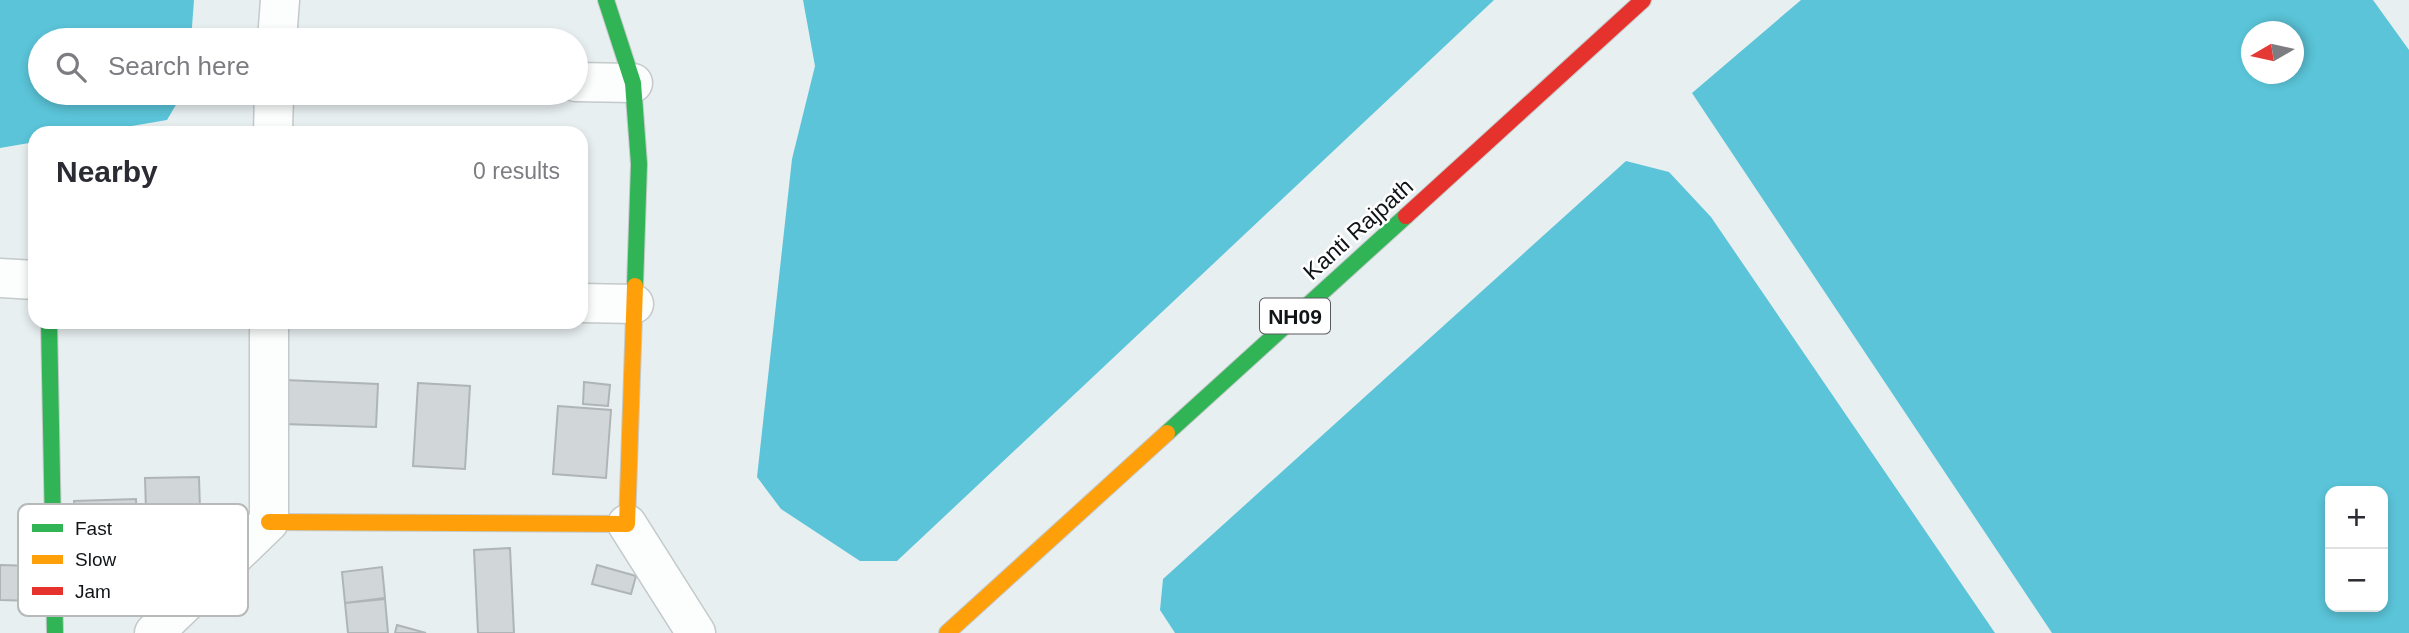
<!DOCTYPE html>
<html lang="en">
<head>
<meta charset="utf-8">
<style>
	body { margin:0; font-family:Arial,sans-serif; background:#f2f2f3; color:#2b2b33 }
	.controls { position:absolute; right:21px; bottom:21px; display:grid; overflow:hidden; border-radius:14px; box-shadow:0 4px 10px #0003 }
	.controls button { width:63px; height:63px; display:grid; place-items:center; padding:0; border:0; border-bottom:2px solid #e1e1e2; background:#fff; color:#2b2b33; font:35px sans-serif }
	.compass { position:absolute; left:2241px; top:21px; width:63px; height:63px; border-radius:50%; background:#fff; box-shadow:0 4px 10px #0003; rotate:261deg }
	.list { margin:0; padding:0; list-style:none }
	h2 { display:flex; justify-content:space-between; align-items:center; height:91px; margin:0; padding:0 28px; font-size:30px }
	h2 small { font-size:23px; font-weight:400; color:#7c7c81 }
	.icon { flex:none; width:38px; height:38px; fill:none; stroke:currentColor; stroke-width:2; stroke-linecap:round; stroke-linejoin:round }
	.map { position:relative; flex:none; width:2409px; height:633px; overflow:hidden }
	.search { position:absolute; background:#fff; box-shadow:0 4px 10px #0003; left:28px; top:28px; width:560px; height:77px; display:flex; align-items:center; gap:18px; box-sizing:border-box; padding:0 24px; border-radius:38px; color:#7c7c81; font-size:26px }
	.panel { position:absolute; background:#fff; box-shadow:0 4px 10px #0003; left:28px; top:126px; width:560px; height:203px; border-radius:21px }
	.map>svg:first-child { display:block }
	.water { fill:#5bc4d8; fill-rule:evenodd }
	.building { fill:#d1d7d8; stroke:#afb5b6; stroke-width:2 }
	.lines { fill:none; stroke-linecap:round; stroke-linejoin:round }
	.street-casing { stroke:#c4c9ca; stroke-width:41 }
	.fast-casing { stroke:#c4c9ca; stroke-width:18 }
	.slow-casing { stroke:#c4c9ca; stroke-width:18 }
	.jam-casing { stroke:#c4c9ca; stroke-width:18 }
	.street { stroke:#fcfdfd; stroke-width:38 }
	.fast { stroke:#30b455; stroke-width:16 }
	.slow { stroke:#ff9f0a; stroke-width:16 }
	.jam { stroke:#e5322d; stroke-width:16 }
	.labels { text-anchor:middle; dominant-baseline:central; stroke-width:5; stroke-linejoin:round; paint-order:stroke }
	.shield { fill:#fff; stroke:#585b5d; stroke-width:2 }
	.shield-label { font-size:21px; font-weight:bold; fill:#111517 }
	.street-label { font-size:23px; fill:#111517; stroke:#fff }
	.key { fill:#fff; stroke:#b8b9b9; stroke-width:2 }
	.key-label { font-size:19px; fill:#111517 }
</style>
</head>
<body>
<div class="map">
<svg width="2409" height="633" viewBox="0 0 2409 633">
	<rect width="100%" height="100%" fill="#e8eff0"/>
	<path class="water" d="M0,0H194L191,40H40V93H183L167,120L91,133H35V142L0,148Z
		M803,0H1494L897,561H860L781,509L757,477L792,159L815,66Z
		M1801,0H2373L2409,50V633H2052L1692,93ZM2252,32H2294V74H2252ZM2330,491H2383V607H2330Z
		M1626,161L1669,172L1711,217L1995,633H1175L1160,610L1163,579Z"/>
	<path class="building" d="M285,380L378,384L376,427L283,424Z
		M584,382L610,385L608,406L583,404Z
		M418,383L470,386L465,469L413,466Z
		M558,406L611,410L606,478L553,474Z
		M199,477L200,510L146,511L145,478Z
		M136,499L138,551L76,553L74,501Z
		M510,548L514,633H478L474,550Z
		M0,565L35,566L34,601L0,600Z
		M597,565L636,576L631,594L592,584Z
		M382,567L385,598L345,603L342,572Z
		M385,599L388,633H348L345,603Z
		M397,625L426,633H395Z"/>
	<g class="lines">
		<g class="street-casing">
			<path id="street" d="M277,40L280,0
				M576,82L633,83
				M273,133L274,93
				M0,278L35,280
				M581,303L634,304
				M627,524L696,633
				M154,633L269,522V322"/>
		</g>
		<g class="fast-casing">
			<path id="fast" d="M606,0L633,83L639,164L635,286
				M49,322L55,633
				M1167,433L1406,216"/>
		</g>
		<g class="slow-casing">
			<path id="slow" d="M269,522L627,524L635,286
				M947,633L1167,433"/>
		</g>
		<g class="jam-casing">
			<path id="jam" d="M1406,216L1643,0"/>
		</g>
		<use href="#street" class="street"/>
		<use href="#fast" class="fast"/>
		<use href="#slow" class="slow"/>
		<use href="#jam" class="jam"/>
	</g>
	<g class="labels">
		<rect class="shield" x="1260" y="298.5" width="70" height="35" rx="5"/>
		<g class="shield-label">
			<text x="1295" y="316">NH09</text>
		</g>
		<g class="street-label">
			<text transform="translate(1358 229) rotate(-42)">Kanti Rajpath</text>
		</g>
	</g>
	<rect x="18" y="504" width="230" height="112" rx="10" class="key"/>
	<rect x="32" y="524" width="31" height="8" fill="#30b455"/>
	<rect x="32" y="555" width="31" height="9" fill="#ff9f0a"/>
	<rect x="32" y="587" width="31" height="8" fill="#e5322d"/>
	<g class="key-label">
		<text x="75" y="535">Fast</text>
		<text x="75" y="566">Slow</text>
		<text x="75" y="598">Jam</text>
	</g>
</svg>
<div class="controls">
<button>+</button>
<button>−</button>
</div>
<svg class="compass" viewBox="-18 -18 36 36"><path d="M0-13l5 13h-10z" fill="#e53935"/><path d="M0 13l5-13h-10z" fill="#7c7c81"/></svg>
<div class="search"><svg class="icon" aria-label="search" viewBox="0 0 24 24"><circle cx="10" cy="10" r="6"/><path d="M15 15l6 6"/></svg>Search here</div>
<section class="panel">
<h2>Nearby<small>0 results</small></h2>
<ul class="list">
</ul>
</section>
</div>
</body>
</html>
